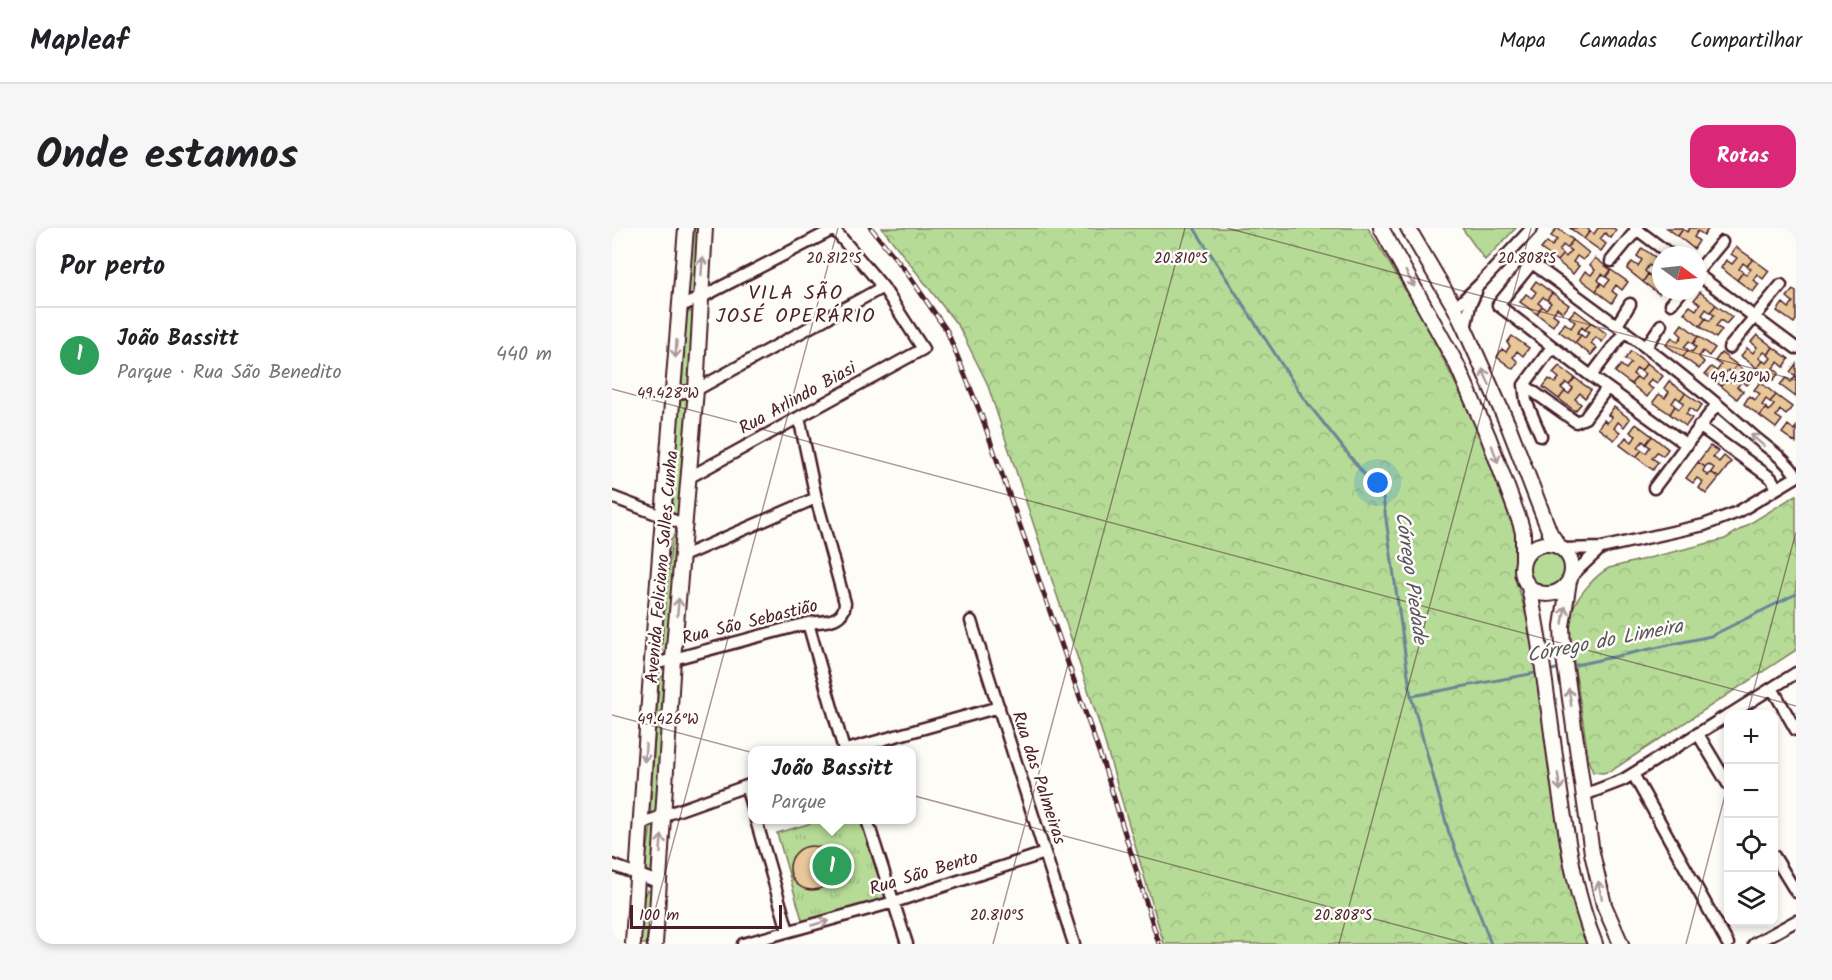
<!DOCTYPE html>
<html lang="pt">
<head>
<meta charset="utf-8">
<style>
	body { margin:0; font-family:Kalam,sans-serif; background:#f6f6f6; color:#202124 }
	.controls { position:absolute; right:18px; bottom:18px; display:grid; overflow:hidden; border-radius:12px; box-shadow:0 3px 9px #0003 }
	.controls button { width:54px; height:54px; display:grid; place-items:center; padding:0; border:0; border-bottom:2px solid #e0e0e0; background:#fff; color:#202124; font:30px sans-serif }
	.compass { position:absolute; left:1040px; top:18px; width:54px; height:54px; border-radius:50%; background:#fff; box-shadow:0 3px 9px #0003; rotate:105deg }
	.scale { position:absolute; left:18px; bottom:15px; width:152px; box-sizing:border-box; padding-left:6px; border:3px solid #4a1f2b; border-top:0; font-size:16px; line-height:21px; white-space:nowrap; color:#4a1f2b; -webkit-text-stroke:4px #fdfcf7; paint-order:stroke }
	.you { position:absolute; left:766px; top:255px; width:21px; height:21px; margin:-15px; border:4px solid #fff; border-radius:50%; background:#1a73e8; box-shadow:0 0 0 9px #1a73e833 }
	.badge { display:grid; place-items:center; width:39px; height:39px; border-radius:50%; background:#db2777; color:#fff; font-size:20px; font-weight:700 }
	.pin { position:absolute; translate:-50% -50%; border:3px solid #fff; box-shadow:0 2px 6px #0006 }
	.popup { position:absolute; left:136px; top:518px; width:168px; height:78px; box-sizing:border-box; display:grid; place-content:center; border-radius:12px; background:#fff; filter:drop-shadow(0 2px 4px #0005); font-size:20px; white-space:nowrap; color:#757577 }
	.popup b { font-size:22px; color:#202124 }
	.popup::after { content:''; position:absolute; left:50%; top:100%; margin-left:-12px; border:12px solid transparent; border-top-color:#fff }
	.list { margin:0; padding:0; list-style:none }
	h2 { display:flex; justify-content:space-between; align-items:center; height:78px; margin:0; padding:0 24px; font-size:26px }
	h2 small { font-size:20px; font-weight:400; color:#757577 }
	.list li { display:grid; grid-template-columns:39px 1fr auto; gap:18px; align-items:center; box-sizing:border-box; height:96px; padding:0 24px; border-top:2px solid #e0e0e0 }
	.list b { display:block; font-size:22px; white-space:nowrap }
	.list p { margin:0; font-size:20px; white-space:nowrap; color:#757577 }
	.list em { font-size:20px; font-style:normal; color:#757577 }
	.icon { flex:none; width:33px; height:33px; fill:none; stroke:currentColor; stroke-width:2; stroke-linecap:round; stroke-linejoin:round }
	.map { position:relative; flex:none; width:1184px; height:716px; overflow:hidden; border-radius:18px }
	header { display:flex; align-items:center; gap:36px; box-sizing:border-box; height:84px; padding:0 30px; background:#fff; border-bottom:2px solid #e0e0e0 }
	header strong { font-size:28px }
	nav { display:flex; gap:33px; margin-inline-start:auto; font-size:21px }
	.intro { display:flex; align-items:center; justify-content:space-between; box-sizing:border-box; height:144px; padding:0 36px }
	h1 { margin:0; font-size:42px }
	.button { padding:15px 27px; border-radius:18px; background:#db2777; color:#fff; font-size:21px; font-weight:700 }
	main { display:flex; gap:36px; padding:0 36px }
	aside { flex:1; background:#fff; border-radius:18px; box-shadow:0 3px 9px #0003 }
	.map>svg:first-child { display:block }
	.green { fill:#b5db96; stroke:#807d60; stroke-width:1.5 }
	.forest { fill:url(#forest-crowns); stroke:#807d60; stroke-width:1.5 }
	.park { fill:url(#park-tufts); stroke:#807d60; stroke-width:1.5 }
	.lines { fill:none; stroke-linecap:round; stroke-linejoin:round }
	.stream { stroke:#698696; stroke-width:3 }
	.building { fill:#e8c79a; stroke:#4a1f2b; stroke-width:1.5 }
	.minor-casing { stroke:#4a1f2b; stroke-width:15 }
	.major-casing { stroke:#4a1f2b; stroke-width:18 }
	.minor { stroke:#fdfcf7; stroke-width:10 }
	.major { stroke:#fdfcf7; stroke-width:14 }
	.rail-casing { stroke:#4a1f2b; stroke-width:5 }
	.rail { stroke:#fdfcf7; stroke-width:3; stroke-dasharray:9; stroke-linecap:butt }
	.oneway { stroke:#ac999b }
	.ticks { fill:none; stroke:#4a1f2b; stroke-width:1.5; stroke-opacity:0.45 }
	.labels { text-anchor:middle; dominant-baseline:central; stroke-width:5; stroke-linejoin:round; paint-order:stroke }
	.street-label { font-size:18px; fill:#4a1f2b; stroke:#fdfcf7 }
	.neighbourhood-label { font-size:20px; letter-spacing:1.5px; fill:#4a1f2b; stroke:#fdfcf7 }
	.water-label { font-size:20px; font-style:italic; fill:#5a5360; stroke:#fdfcf7 }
	.ticks-label { font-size:15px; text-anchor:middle; fill:#4a1f2b; stroke:#fdfcf7; stroke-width:5; stroke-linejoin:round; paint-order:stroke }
</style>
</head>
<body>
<header>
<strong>Mapleaf</strong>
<nav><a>Mapa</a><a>Camadas</a><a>Compartilhar</a></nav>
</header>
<div class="intro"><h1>Onde estamos</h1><a class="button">Rotas</a></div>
<main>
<aside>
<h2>Por perto<small></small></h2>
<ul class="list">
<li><span class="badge" style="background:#2e9e5b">1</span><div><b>João Bassitt</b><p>Parque · Rua São Benedito</p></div><em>440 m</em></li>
</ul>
</aside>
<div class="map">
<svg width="1184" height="716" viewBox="0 0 1184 716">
	<defs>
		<pattern id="forest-crowns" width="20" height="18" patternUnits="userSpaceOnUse" patternTransform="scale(1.5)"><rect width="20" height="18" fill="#b5db96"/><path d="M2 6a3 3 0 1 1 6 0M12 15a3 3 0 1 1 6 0" fill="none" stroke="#9dbc81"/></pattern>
		<pattern id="park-tufts" width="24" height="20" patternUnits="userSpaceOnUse" patternTransform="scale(1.5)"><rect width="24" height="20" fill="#b5db96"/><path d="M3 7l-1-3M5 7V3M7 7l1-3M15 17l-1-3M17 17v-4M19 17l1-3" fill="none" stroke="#9dbc81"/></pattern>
	</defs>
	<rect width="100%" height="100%" fill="#fdfcf7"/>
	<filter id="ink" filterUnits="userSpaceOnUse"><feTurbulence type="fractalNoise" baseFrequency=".0167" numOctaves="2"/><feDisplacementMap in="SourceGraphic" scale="12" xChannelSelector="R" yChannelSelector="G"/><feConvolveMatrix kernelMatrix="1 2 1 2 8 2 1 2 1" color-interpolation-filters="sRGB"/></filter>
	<g filter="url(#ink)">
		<path class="green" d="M79,0H89L84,67L75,68Z
			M850,0H904L873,32Z
			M77,83L82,85L77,158L72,159L70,157L74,90Z
			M69,169H73L76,172L66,289H60L67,172Z
			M62,307H65L58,428L53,429L48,425L60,311Z
			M912 341a23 23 0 1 1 46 0a23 23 0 1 1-46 0Z
			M51,448H54L48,584L41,586L38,583L47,450Z
			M39,598L43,600L39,647L32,645Z
			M35,662L39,663L40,667L37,716H28L31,671Z"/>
		<path class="forest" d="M270,0H756L813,94L868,206L903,304L905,355L921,411L951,636L970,706L975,716H552L488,498L375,155L347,99Z
			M1184,267V422L999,543L991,545L981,544L977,534L957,401C958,395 958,388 960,382C966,368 983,347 997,340L1113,311Z"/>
		<path class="park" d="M210,592H249L276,672L191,695L165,605Z"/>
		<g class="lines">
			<path class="stream" d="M582,0L690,168L771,270L799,468L837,605L879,716
				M959,438L1099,408L1184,366
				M935,443L949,440
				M800,468L929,444"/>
		</g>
		<path class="building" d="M945,0L961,12L955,20L951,17L947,23L951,26L945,33L929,21L935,14L940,18L945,12L939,8Z
			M958,0H975L978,3L972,11Z
			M986,0H1001L1004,2L999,10L993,5L988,11L994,16L989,23L972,11L978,3L982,6Z
			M1055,0H1070L1071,1L1066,8Z
			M1078,0H1097L1092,7L1086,3L1082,9L1087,13L1082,21L1066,8L1071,1L1075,4Z
			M961,12L977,25L971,32L965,28L961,34L967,38L961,46L945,33L951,26L954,29L959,23L955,20Z
			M1124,19L1141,31L1135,38L1131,35L1127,41L1131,44L1125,52L1109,40L1114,32L1120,36L1125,30L1119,26Z
			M1030,20L1047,32L1041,40L1037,37L1033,43L1036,46L1031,54L1015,41L1020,34L1026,38L1030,32L1025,28Z
			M983,30L999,42L994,49L990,46L986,52L989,55L984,63L968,51L973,43L979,47L983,42L978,37Z
			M1141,31L1157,43L1151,51L1145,46L1141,52L1147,56L1141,64L1125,52L1131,44L1134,47L1139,41L1135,38Z
			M1047,32L1049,34V51L1047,54L1049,56V63L1047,66L1031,54L1036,46L1040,49L1045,43L1041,40Z
			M999,42L1016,54L1010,62L1004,57L1000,63L1005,67L1000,75L984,63L989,55L993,58L998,52L994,49Z
			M924,53L940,65L935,72L931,69L926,75L930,78L925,86L908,74L914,66L920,70L924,64L919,60Z
			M1181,62L1184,64V92L1182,95L1165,83L1171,75L1177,80L1181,74L1175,69Z
			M1088,64L1104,77L1098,84L1094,81L1090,87L1094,90L1088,98L1072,85L1078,78L1084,82L1088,76L1082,72Z
			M940,65L957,77L951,85L945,80L941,86L946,90L941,98L925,86L930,78L934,81L939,75L935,72Z
			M1104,77L1120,89L1114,96L1109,92L1104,98L1110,102L1104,110L1088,98L1094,90L1098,93L1102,87L1098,84Z
			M963,82L979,94L973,102L970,99L965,105L969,107L963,115L947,103L953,95L959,100L963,94L957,89Z
			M979,94L995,106L990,114L984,109L979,115L985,120L979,127L963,115L969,107L973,110L977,104L973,102Z
			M1070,96L1086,108L1081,116L1077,113L1072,119L1076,122L1071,129L1054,117L1060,109L1066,114L1070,108L1065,103Z
			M1145,107L1161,119L1156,127L1152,124L1147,130L1151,133L1145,140L1129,128L1135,120L1141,125L1145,119L1139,114Z
			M900,108L917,120L911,128L905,123L901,129L906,134L901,141L885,129L890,121L894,124L898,118L895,115Z
			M1086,108L1103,120L1097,128L1091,123L1087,129L1092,134L1087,141L1071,129L1076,122L1080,124L1084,119L1081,116Z
			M1161,119L1177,131L1172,139L1166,134L1161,140L1167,145L1161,152L1145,140L1151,133L1155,135L1159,130L1156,127Z
			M1019,123L1035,135L1029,143L1025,140L1021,146L1025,149L1019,156L1003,144L1009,137L1014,141L1019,135L1013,131Z
			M1109,125L1125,137L1119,145L1116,142L1111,148L1115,151L1109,158L1093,146L1099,139L1105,143L1109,137L1103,133Z
			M1035,135L1051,148L1045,155L1039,151L1035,157L1041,161L1035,169L1019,156L1025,149L1029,152L1033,146L1029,143Z
			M1184,136V169L1168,157L1174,150L1179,154L1184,148L1178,144Z
			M1125,137L1141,150L1135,157L1130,153L1125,159L1131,163L1125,171L1109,158L1115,151L1119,154L1123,148L1119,145Z
			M947,138L963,150L957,157L954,155L949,160L953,163L947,171L931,159L937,151L943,155L947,150L941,145Z
			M963,150L979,162L973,170L968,165L963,171L969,176L963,183L947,171L953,163L957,166L961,160L957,157Z
			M1057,153L1073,165L1068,172L1064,169L1060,175L1063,178L1058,186L1041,174L1047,166L1053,170L1057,164L1052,160Z
			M1148,154L1164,167L1158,174L1154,171L1150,177L1154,180L1148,188L1132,176L1137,168L1143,172L1148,166L1142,162Z
			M1073,165L1090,177L1084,185L1078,180L1074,186L1080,190L1074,198L1058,186L1063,178L1067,181L1072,175L1068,172Z
			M1164,167L1180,179L1174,187L1168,182L1164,188L1170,192L1164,200L1148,188L1154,180L1157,183L1162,177L1158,174Z
			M1002,179L1018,191L1012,199L1006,194L1002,200L1008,205L1002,212L986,200L992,192L995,195L1000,189L996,187Z
			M1024,196L1040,208L1034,216L1031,213L1026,219L1030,222L1024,229L1008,217L1014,209L1020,214L1024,208L1018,204Z
			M1176,197L1182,202L1184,199V215L1170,205Z
			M1040,208L1056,221L1051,228L1045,224L1040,230L1046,234L1041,242L1024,229L1030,222L1034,225L1038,219L1034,216Z
			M1098,218L1106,223L1101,229L1107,234L1112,228L1119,234L1107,250L1099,244L1102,240L1096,236L1093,239L1086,234Z
			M1086,234L1093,239L1091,243L1096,248L1099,244L1107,250L1094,266L1087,260L1091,254L1085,250L1081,255L1074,250Z
			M178 640a22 22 0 1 1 44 0a22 22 0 1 1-44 0Z"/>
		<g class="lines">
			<g class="minor-casing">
				<path id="minor" d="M1023,0L1059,27
					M999,33L1026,0
					M1085,44L1110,14
					M1085,46L1184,120
					M1059,76L1070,63
					M67,79L88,70L222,1
					M843,80L868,56L920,0
					M1005,97L1018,76
					M853,101L858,77L864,64
					M1034,119L1049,97
					M1117,120L1169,57
					M979,148L1013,103
					M912,157L964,194L973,190L995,160
					M61,166L84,162L271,59
					M1087,198L1159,250L1165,260
					M929,208L914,173L912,157L940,119
					M1075,217L979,148L886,77L920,35C994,89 1069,143 1137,204C1153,219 1172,229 1184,247
					M76,250L311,121L271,59L221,0
					M1042,260L1105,176
					M0,269L74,297
					M950,321L989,320L1092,297L1126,284L1184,249
					M71,328L204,270L187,189
					M959,348L989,320
					M359,393L462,716
					M196,395L232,522
					M39,437L196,395C211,393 232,395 233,375L204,270
					M1160,460L1184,502
					M1117,487L1184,445
					M1086,506L1116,556
					M234,522L387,479
					M1021,546L1116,716
					M134,558L140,579
					M972,567L1011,552L1116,487
					M144,592L176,703
					M255,592L295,716
					M28,596L140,556
					M1162,628L1184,664
					M0,637L46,654
					M131,716L282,674L433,625
					M1142,716L1184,693"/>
			</g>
			<g class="major-casing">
				<path id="major" d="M769,0L845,137L876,208L908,294L911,305V332
					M796,0L843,80L853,101L896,197L938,305L947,318
					M910 341a25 25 0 1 1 50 0a25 25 0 1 1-50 0Z
					M957,353L950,398L951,422L980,625L992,677L1009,716
					M917,359C931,426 938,495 948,564C956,616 963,667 983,716
					M21,716C35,477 55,239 74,0
					M43,716L61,431L84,162L93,0"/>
			</g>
			<use href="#minor" class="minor"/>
			<use href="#major" class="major"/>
			<g class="rail-casing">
				<path id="rail" d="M259,0L293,42L335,103L370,189L494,544L547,716"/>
			</g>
			<use href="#rail" class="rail"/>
		</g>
		<defs><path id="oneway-shaft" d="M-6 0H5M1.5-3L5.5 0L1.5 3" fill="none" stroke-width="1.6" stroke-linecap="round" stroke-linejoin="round" transform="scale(1.5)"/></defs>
		<g class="oneway">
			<use href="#oneway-shaft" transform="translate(90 38) rotate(-86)"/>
			<use href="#oneway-shaft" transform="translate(798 51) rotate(61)"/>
			<use href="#oneway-shaft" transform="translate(64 121) rotate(94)"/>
			<use href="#oneway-shaft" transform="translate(874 149) rotate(-114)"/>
			<use href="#oneway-shaft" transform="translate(1145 212) rotate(-139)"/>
			<use href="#oneway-shaft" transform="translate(883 226) rotate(70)"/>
			<use href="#oneway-shaft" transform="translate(66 379) rotate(-85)"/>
			<use href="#oneway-shaft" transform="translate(952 387) rotate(-81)"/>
			<use href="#oneway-shaft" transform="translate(958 469) rotate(-98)"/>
			<use href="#oneway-shaft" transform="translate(33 525) rotate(94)"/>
			<use href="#oneway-shaft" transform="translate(947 554) rotate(82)"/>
			<use href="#oneway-shaft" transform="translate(49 616) rotate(-86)"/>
			<use href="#oneway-shaft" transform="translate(988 662) rotate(-102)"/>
			<use href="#oneway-shaft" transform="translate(208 695) rotate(-16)"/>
		</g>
	</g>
	<path class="ticks" d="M615,0L1184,152M0,161L1184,478M0,487L856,716M1135,487L1184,304M34,716L226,0M381,716L573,0M727,716L919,0M1074,716L1116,556"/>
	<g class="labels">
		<g class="street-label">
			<text transform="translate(186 171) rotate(-29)">Rua Arlindo Biasi</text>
			<text transform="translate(51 339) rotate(-85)">Avenida Feliciano Salles Cunha</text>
			<text transform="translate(138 395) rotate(-14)">Rua São Sebastião</text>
			<text transform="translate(426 550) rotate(72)">Rua das Palmeiras</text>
			<text transform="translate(312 646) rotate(-17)">Rua São Bento</text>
		</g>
		<g class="neighbourhood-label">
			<text x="184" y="66">VILA SÃO<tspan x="184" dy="23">JOSÉ OPERÁRIO</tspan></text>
		</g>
		<g class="water-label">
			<text transform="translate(798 350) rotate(82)">Córrego Piedade</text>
			<text transform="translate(993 414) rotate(-11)">Córrego do Limeira</text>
		</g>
	</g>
	<g class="ticks-label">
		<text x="222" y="35">20.812°S</text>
		<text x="569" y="35">20.810°S</text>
		<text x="915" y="35">20.808°S</text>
		<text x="1128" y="154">49.430°W</text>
		<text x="56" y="170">49.428°W</text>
		<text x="56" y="496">49.426°W</text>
		<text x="385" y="692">20.810°S</text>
		<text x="731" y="692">20.808°S</text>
	</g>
</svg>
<div class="controls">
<button>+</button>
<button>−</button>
<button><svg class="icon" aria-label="locate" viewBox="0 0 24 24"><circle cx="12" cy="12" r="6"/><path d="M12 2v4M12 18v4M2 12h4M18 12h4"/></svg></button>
<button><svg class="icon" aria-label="layers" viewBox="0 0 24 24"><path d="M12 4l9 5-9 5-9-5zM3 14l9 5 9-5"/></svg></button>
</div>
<svg class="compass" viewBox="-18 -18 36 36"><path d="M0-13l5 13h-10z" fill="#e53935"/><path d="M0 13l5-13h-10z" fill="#757577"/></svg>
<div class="scale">100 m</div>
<div class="you"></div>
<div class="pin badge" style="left:220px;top:638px;background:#2e9e5b">1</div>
<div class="popup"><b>João Bassitt</b>Parque</div>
</div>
</main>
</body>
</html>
